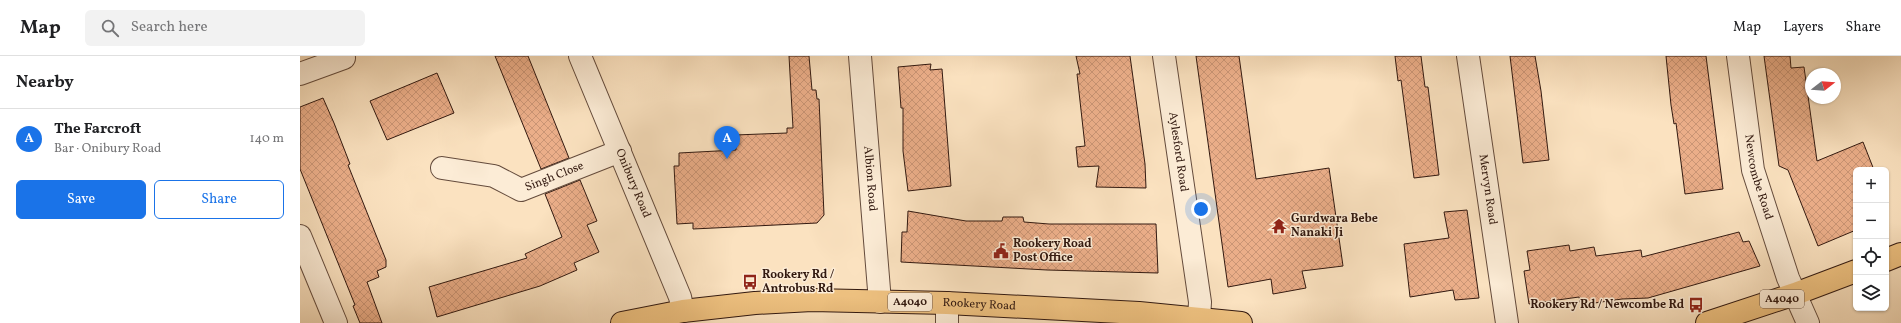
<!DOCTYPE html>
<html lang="en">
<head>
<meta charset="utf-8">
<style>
	body { margin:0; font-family:Vollkorn,serif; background:#f2f2f2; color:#202124 }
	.controls { position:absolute; right:12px; bottom:12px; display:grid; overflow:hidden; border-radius:6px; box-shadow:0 1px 3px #0004 }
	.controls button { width:36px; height:36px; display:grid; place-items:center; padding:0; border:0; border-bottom:1px solid #e0e0e0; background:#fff; color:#202124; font:20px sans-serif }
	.compass { position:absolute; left:1505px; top:12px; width:36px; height:36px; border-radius:50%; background:#fff; box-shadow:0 1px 3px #0004; rotate:73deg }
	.you { position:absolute; left:901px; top:153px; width:14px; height:14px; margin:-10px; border:3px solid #fff; border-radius:50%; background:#1a73e8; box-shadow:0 0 0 6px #1a73e833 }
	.badge { display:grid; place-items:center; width:26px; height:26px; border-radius:50%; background:#1a73e8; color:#fff; font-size:13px; font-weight:700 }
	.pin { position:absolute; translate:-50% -33px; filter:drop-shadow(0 1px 2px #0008) }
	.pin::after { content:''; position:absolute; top:21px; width:14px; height:12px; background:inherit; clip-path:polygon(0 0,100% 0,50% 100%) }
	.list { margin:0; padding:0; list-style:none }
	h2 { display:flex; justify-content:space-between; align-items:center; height:52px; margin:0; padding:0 16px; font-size:17px }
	h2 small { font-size:13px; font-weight:400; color:#757577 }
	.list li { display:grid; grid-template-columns:26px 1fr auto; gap:12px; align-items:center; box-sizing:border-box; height:60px; padding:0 16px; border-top:1px solid #e0e0e0 }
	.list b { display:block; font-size:15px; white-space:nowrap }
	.list p { margin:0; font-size:13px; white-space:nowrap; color:#757577 }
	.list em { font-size:13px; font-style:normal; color:#757577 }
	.actions { display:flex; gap:8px; padding:12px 16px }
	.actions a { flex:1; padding:9px 0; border:1px solid #1a73e8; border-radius:6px; text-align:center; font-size:14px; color:#1a73e8 }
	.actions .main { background:#1a73e8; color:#fff }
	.icon { flex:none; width:22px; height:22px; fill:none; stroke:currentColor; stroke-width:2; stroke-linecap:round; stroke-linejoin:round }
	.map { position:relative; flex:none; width:1601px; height:267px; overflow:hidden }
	header { display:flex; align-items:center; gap:24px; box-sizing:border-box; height:56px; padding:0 20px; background:#fff; border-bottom:1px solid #e0e0e0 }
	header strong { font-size:19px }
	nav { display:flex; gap:22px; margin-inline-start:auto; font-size:14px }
	.search { width:280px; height:36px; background:#f2f2f2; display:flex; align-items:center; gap:10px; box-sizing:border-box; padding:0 14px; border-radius:6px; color:#757577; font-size:15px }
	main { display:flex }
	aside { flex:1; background:#fff }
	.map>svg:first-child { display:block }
	.building { fill:url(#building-cross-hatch); stroke:#321910 }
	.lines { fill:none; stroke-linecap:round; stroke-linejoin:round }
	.minor-casing { stroke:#644b3c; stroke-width:24 }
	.major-casing { stroke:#321910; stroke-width:24 }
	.minor { stroke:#fcecd6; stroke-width:22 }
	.major { stroke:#eec180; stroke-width:22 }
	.labels { text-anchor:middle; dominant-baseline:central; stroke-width:3; stroke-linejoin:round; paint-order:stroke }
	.shield { fill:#fcecd6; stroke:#6f584b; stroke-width:1 }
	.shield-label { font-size:11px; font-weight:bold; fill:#321910 }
	.street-label { font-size:12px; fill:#321910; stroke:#fcecd6 }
	.poi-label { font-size:12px; font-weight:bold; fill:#321910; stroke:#fcecd6; text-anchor:start }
</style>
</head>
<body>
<header>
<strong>Map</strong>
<div class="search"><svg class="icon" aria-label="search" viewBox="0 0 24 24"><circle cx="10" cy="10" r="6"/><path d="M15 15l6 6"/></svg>Search here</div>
<nav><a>Map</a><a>Layers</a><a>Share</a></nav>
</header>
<main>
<aside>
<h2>Nearby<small></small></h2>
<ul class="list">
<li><span class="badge">A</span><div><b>The Farcroft</b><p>Bar · Onibury Road</p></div><em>140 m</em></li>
</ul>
<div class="actions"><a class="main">Save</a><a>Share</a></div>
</aside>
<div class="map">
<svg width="1601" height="267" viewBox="0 0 1601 267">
	<defs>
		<pattern id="building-cross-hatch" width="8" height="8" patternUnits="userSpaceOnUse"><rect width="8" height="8" fill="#ebae89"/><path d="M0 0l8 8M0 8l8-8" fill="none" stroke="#ca9575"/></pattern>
	</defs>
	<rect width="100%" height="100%" fill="#fbe2c0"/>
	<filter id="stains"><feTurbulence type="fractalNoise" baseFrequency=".005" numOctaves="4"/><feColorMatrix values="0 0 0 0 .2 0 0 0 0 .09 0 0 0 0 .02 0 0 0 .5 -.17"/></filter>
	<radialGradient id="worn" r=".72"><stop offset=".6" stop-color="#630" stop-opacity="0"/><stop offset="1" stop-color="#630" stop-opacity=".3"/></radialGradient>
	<path class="building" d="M195,0H228L269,102L241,113Z
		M489,0H509L512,34H516L517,43H519L524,159L517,167L393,173V167L377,168L374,110H379V97L436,94L435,79L487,77V72H493Z
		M776,0H830L845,108L846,132L796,131L799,110L778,111L776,91L785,90L777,18H780Z
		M896,0H939L956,123L1029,112L1043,210L1002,215L1006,232L973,238L971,223L928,231Z
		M1095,0H1121L1125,31H1128L1139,119L1114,122L1101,24L1098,25Z
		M1210,0H1235L1241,35L1249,104L1223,107Z
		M1366,0H1406L1423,133L1385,138L1376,67L1374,68L1371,49Z
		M1464,0H1490L1491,12L1504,11L1517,105L1563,86L1574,114H1556V174L1518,190L1488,114L1479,110Z
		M631,8L630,14L642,13L651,130L608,135L603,95V52H601L598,11Z
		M137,17L154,57L87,84L70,45Z
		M23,42L34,67L50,108L48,109L86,204V211L77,215L79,221L67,226L82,267H60L53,250L55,249L0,113V51Z
		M280,124L297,165L287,169L299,196L274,207L277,214L240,230L137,261L129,231L227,202L225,198L262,181L245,138Z
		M1167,154L1179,242L1155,244L1153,234L1110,241L1104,188L1149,182L1144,156Z
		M608,155L666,165H702L703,161H723L724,166L749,168H856L858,217L747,214L601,206L602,176H607Z
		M1439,176L1443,186L1449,185L1460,210L1348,242L1322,243L1281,249L1279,241L1229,248L1224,215L1230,214L1227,195L1269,189L1270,195L1294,191L1296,200L1341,194L1342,201Z"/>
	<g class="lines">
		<g class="minor-casing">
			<g id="minor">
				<path id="s1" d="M280,0L380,241L383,255"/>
				<path id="s2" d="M560,0L580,246"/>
				<path id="s3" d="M864,0L900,246L899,263"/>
				<path id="s4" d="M1168,0L1207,267"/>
				<path id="s5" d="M1438,0L1453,114L1488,222L1508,267"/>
				<path d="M0,18L44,2"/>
				<path id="s6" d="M142,112L194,120L221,134L320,95"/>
				<path d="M0,180L36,267"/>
				<path d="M647,247V267"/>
			</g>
		</g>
		<g class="major-casing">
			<g id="major">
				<path d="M1586,204L1601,198"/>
				<path id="s7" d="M322,267L383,255L455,247L512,244L647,247L839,257L941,267"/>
				<path d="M1407,267L1495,238L1556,215"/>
			</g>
		</g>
		<use href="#minor" class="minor"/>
		<use href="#major" class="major"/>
	</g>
	<defs>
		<g id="temple-bare" transform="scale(1.2)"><path d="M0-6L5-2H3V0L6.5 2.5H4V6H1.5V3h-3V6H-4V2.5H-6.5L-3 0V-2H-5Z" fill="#8f2418" stroke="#fcecd6" stroke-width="2.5" paint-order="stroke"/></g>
		<g id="civic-bare" transform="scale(1.2)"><path d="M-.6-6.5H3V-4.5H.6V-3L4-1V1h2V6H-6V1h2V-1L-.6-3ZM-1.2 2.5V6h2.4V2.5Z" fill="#8f2418" stroke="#fcecd6" stroke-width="2.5" paint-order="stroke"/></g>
		<g id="bus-bare" transform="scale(1.2)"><path d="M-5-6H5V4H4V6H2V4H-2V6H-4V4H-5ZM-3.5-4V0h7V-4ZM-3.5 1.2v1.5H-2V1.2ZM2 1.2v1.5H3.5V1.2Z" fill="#8f2418" stroke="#fcecd6" stroke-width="2.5" paint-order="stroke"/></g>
	</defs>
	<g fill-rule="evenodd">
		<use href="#temple-bare" x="979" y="170"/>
		<use href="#civic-bare" x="701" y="195"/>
		<use href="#bus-bare" x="450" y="226"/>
		<use href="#bus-bare" x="1396" y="249"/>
	</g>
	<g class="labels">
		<g class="shield">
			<rect x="1460" y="234" width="44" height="18" rx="3"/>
			<rect x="588" y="237" width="44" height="18" rx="3"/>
		</g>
		<g class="shield-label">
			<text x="1482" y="243">A4040</text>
			<text x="610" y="246">A4040</text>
		</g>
		<g class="street-label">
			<text stroke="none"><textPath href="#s3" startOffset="97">Aylesford Road</textPath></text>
			<text stroke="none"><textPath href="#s6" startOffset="119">Singh Close</textPath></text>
			<text stroke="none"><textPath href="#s5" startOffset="123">Newcombe Road</textPath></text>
			<text stroke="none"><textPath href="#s2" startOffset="123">Albion Road</textPath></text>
			<text stroke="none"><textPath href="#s1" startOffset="138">Onibury Road</textPath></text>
			<text stroke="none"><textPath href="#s4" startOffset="135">Mervyn Road</textPath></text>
			<text stroke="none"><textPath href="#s7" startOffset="359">Rookery Road</textPath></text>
		</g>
		<g class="poi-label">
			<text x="991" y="163">Gurdwara Bebe<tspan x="991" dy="14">Nanaki Ji</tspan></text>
			<text x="713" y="188">Rookery Road<tspan x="713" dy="14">Post Office</tspan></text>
			<text x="462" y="219">Rookery Rd /<tspan x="462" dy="14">Antrobus Rd</tspan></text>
			<text x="1384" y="249" text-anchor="end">Rookery Rd / Newcombe Rd</text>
		</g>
	</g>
	<rect width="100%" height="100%" filter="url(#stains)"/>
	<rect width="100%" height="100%" fill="url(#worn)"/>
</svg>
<div class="controls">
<button>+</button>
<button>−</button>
<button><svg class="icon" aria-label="locate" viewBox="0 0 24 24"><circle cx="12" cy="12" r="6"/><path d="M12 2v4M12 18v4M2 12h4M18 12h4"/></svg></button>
<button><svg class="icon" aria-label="layers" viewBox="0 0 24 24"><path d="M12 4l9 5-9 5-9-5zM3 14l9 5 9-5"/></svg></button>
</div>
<svg class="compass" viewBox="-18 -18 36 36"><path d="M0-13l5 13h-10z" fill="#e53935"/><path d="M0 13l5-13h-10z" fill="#757577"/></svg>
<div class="you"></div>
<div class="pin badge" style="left:427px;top:103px">A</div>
</div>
</main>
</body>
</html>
